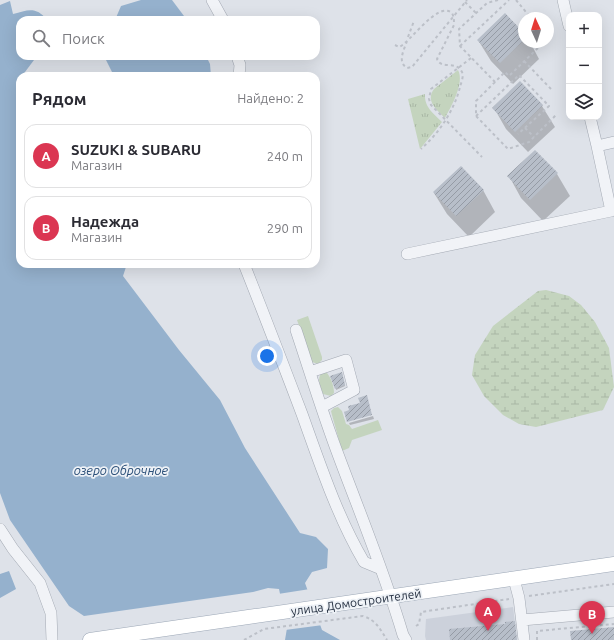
<!DOCTYPE html>
<html lang="ru">
<head>
<meta charset="utf-8">
<style>
	body { margin:0; font-family:Ubuntu,sans-serif; background:#f2f2f3; color:#2b2b33 }
	.controls { position:absolute; right:12px; top:12px; display:grid; overflow:hidden; border-radius:8px; box-shadow:0 4px 16px #0002 }
	.controls button { width:36px; height:36px; display:grid; place-items:center; padding:0; border:0; border-bottom:1px solid #e1e1e2; background:#fff; color:#2b2b33; font:20px sans-serif }
	.compass { position:absolute; left:518px; top:12px; width:36px; height:36px; border-radius:50%; background:#fff; box-shadow:0 4px 16px #0002; rotate:356deg }
	.you { position:absolute; left:267px; top:356px; width:14px; height:14px; margin:-10px; border:3px solid #fff; border-radius:50%; background:#1a73e8; box-shadow:0 0 0 6px #1a73e833 }
	.badge { display:grid; place-items:center; width:26px; height:26px; border-radius:50%; background:#db3652; color:#fff; font-size:13px; font-weight:700 }
	.pin { position:absolute; translate:-50% -33px; filter:drop-shadow(0 1px 2px #0008) }
	.pin::after { content:''; position:absolute; top:21px; width:14px; height:12px; background:inherit; clip-path:polygon(0 0,100% 0,50% 100%) }
	.list { margin:0; padding:0; list-style:none }
	h2 { display:flex; justify-content:space-between; align-items:center; height:52px; margin:0; padding:0 16px; font-size:17px }
	h2 small { font-size:13px; font-weight:400; color:#7c7c81 }
	.list li { display:grid; grid-template-columns:26px 1fr auto; gap:12px; align-items:center; box-sizing:border-box; height:64px; margin:0 8px 8px; padding:0 8px; border:1px solid #e1e1e2; border-radius:12px }
	.list b { display:block; font-size:15px; white-space:nowrap }
	.list p { margin:0; font-size:13px; white-space:nowrap; color:#7c7c81 }
	.list em { font-size:13px; font-style:normal; color:#7c7c81 }
	.icon { flex:none; width:22px; height:22px; fill:none; stroke:currentColor; stroke-width:2; stroke-linecap:round; stroke-linejoin:round }
	.map { position:relative; flex:none; width:614px; height:640px; overflow:hidden }
	.search { position:absolute; background:#fff; box-shadow:0 4px 16px #0002; left:16px; top:16px; width:304px; height:44px; display:flex; align-items:center; gap:10px; box-sizing:border-box; padding:0 14px; border-radius:12px; color:#7c7c81; font-size:15px }
	.panel { position:absolute; background:#fff; box-shadow:0 4px 16px #0002; left:16px; top:72px; width:304px; height:196px; border-radius:12px }
	.map>svg:first-child { display:block }
	.built { fill:#ccd1db }
	.grass { fill:#c4d4be }
	.wetland { fill:url(#wetland-marsh) }
	.park { fill:url(#park-tufts) }
	.water { fill:#95b1cd }
	.pier { fill:#dee2e9 }
	.shadow { fill:#0003 }
	.building { fill:url(#building-hatch) }
	.lines { fill:none; stroke-linecap:round; stroke-linejoin:round }
	.minor-casing { stroke:#a3a9b3; stroke-width:12 }
	.major-casing { stroke:#9ca7b6; stroke-width:15 }
	.path { stroke:#bcc0c8; stroke-width:2; stroke-dasharray:3 3; stroke-linecap:butt }
	.minor { stroke:#f1f3f7; stroke-width:11 }
	.major { stroke:#fff; stroke-width:14 }
	.labels { text-anchor:middle; dominant-baseline:central; stroke-width:3.5; stroke-linejoin:round; paint-order:stroke }
	.street-label { font-size:12px; fill:#253041; stroke:#edf1f6 }
	.water-label { font-size:13px; font-style:italic; fill:#2c5079; stroke:#edf1f6 }
</style>
</head>
<body>
<div class="map">
<svg width="614" height="640" viewBox="0 0 614 640">
	<defs>
		<pattern id="wetland-marsh" width="20" height="14" patternUnits="userSpaceOnUse"><rect width="20" height="14" fill="#c4d4be"/><path d="M1 5h8M5 5V1M11 12h8M15 12V8" fill="none" stroke="#a8b6a4"/></pattern>
		<pattern id="park-tufts" width="24" height="20" patternUnits="userSpaceOnUse"><rect width="24" height="20" fill="#c4d4be"/><path d="M3 7l-1-3M5 7V3M7 7l1-3M15 17l-1-3M17 17v-4M19 17l1-3" fill="none" stroke="#a8b6a4"/></pattern>
		<pattern id="building-hatch" width="6" height="6" patternUnits="userSpaceOnUse"><rect width="6" height="6" fill="#b7bec9"/><path d="M-1 1l2-2M0 6l6-6M5 7l2-2" fill="none" stroke="#959ba5"/></pattern>
	</defs>
	<rect width="100%" height="100%" fill="#dee2e9"/>
	<path class="built" d="M513,607L517,640H426L425,636L426,619Z"/>
	<path class="grass" d="M308,316L322,357V360L318,364L312,362L297,320Z
		M322,372H326C331,377 334,386 334,393L331,396L323,394C321,387 316,379 322,372Z
		M338,407L342,411L346,424L349,425L352,429L378,420L382,430L352,440L349,448L342,451L332,415L331,411L334,408Z"/>
	<path class="wetland" d="M546,290L569,296L581,305L595,322L609,348L614,387L603,410L536,427L519,424L503,415L484,396L472,375L475,355L493,326L538,291Z"/>
	<path class="park" d="M458,70C465,83 451,107 445,118C437,110 425,101 434,89Z
		M425,94C424,107 434,114 442,122L420,149L408,99Z"/>
	<path class="water" d="M141,0H172L187,20H115L121,6Z
		M10,1L13,14C28,10 36,6 47,20H20V56H37L22,76H20V264H127L123,276L179,350L220,400L245,448L300,533L316,537L328,549L327,568L312,572L305,583L322,630L340,640H285L287,628L279,589L268,588L253,592L84,616L69,606L10,520L0,493V5Z
		M104,56H206L210,64L211,76H114Z
		M9,571L16,589L0,598V574Z"/>
	<path class="pier" d="M310,589L323,625L285,630L278,594Z"/>
	<path class="shadow" d="M524,34V42H530L539,59L513,84L491,61L478,40Z
		M542,106L555,127L528,152L506,129L494,108Z
		M535,151L557,174L570,196L543,221L521,198L509,176Z
		M483,190L495,212L469,237L447,214L434,193Z
		M342,374L345,386L336,390V388Z
		M373,416L374,419L350,425L349,423Z"/>
	<path class="building" d="M505,13L524,33V40L500,63L477,40Z
		M520,81L543,105L515,132L492,108Z
		M535,150L558,173L530,200L507,176Z
		M461,166L484,190L456,216L433,192Z
		M342,372L345,385L335,389L330,376Z
		M367,395L372,415L347,422L344,412L349,410L348,406L360,403L358,398Z
		M515,621L517,640H450L449,629L505,624V622Z
		M614,627V640H571L570,631Z"/>
	<g class="lines">
		<g class="minor-casing">
			<path id="minor" d="M212,0L223,20
				M563,0L569,26
				M237,56L240,65L239,76
				M590,117L597,146L614,142
				M407,254L611,211L597,146
				M244,264C264,314 283,364 302,414C320,464 337,516 364,562L381,569
				M296,330C310,372 323,415 339,457C361,516 385,574 403,635L406,640
				M310,372L346,360L354,390L322,407
				M0,529L13,549L40,583L51,613L52,640
				M514,579L519,598L524,640
				M522,620L614,612"/>
		</g>
		<g class="major-casing">
			<path id="major" d="M90,640L614,564"/>
		</g>
		<path class="path" d="M498,0L487,3L459,29L460,46L495,82L505,72L509,76L541,45
			M516,0L531,18
			M465,2L476,13
			M408,37L414,21
			M407,41C404,50 397,62 407,68L412,67L467,0
			M395,45L399,47C410,43 438,0 452,13C454,17 454,20 454,25L437,59C441,70 456,60 462,72C464,77 461,83 460,87C454,111 439,133 421,149
			M460,46L509,0
			M471,58L431,89L429,99L431,105L482,157
			M524,61L551,89
			M495,82L476,101V116L508,149L529,142L557,114
			M476,116L519,75L549,106L518,134
			M525,128L534,137
			M529,596L614,584
			M416,626L419,624L421,612L509,599
			M244,640L264,629L363,616C376,620 380,629 387,640
			M537,640V631L614,624"/>
		<use href="#minor" class="minor"/>
		<use href="#major" class="major"/>
	</g>
	<g class="labels">
		<g class="street-label">
			<text transform="translate(356 602) rotate(-8)">улица Домостроителей</text>
		</g>
		<g class="water-label">
			<text x="121" y="470">озеро Оброчное</text>
		</g>
	</g>
</svg>
<div class="controls">
<button>+</button>
<button>−</button>
<button><svg class="icon" aria-label="layers" viewBox="0 0 24 24"><path d="M12 4l9 5-9 5-9-5zM3 14l9 5 9-5"/></svg></button>
</div>
<svg class="compass" viewBox="-18 -18 36 36"><path d="M0-13l5 13h-10z" fill="#e53935"/><path d="M0 13l5-13h-10z" fill="#7c7c81"/></svg>
<div class="you"></div>
<div class="pin badge" style="left:488px;top:631px">A</div>
<div class="pin badge" style="left:592px;top:634px">B</div>
<div class="search"><svg class="icon" aria-label="search" viewBox="0 0 24 24"><circle cx="10" cy="10" r="6"/><path d="M15 15l6 6"/></svg>Поиск</div>
<section class="panel">
<h2>Рядом<small>Найдено: 2</small></h2>
<ul class="list">
<li><span class="badge">A</span><div><b>SUZUKI &amp; SUBARU</b><p>Магазин</p></div><em>240 m</em></li>
<li><span class="badge">B</span><div><b>Надежда</b><p>Магазин</p></div><em>290 m</em></li>
</ul>
</section>
</div>
</body>
</html>
